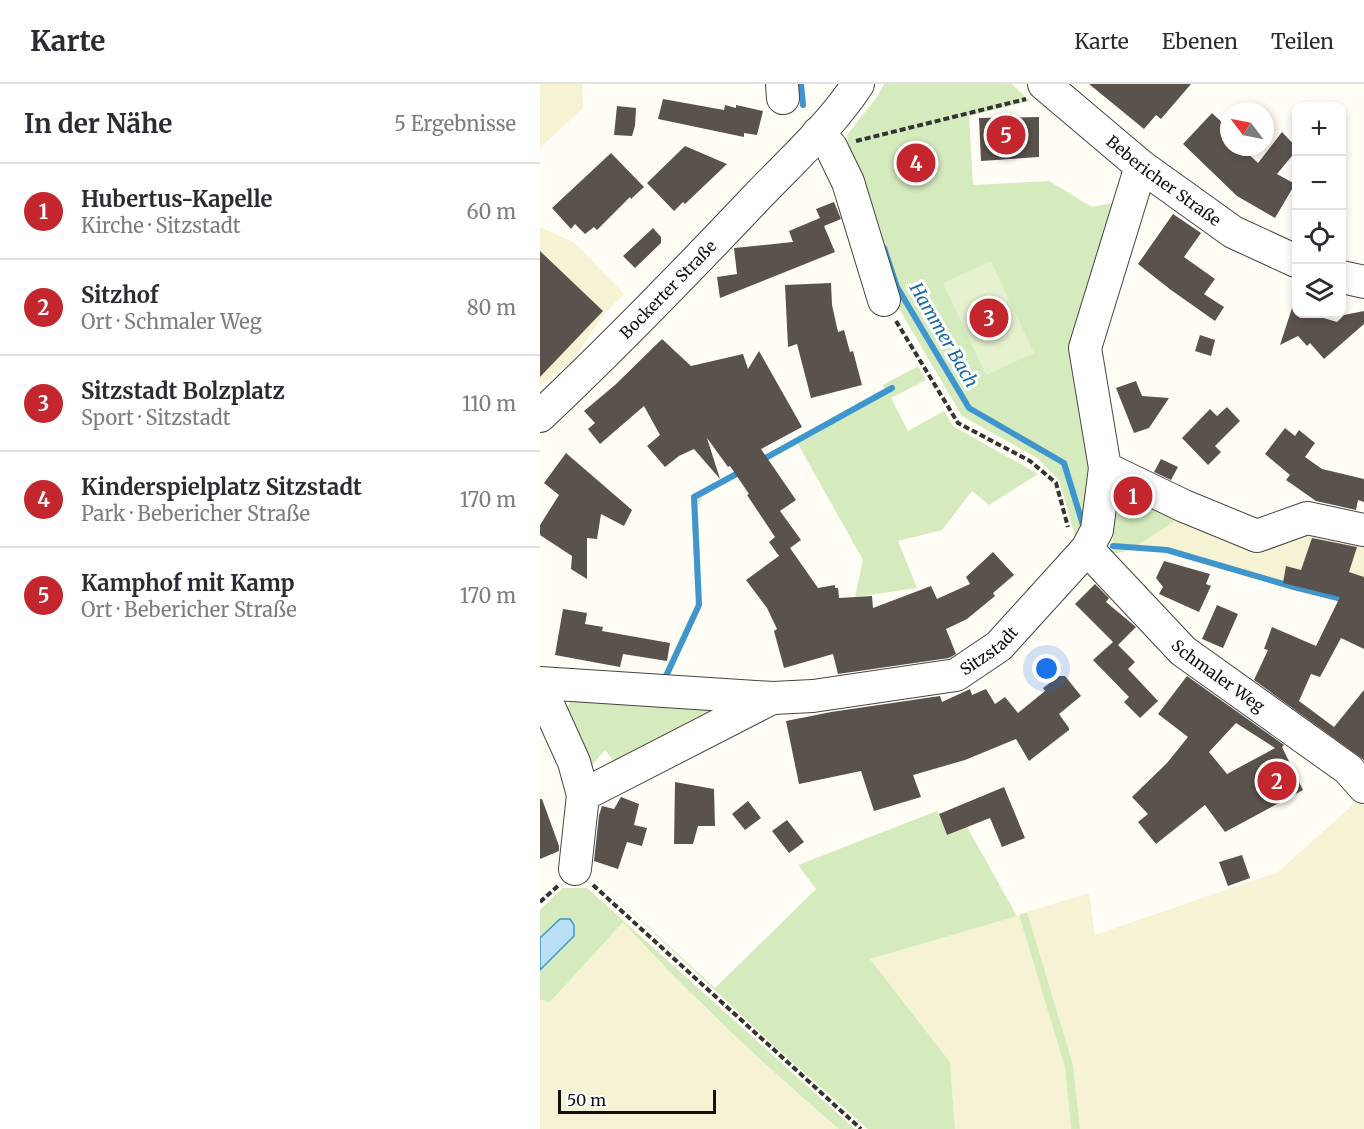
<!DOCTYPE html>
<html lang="de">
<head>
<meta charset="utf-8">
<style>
	body { margin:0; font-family:Merriweather,serif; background:#f2f2f3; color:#2b2b33 }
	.controls { position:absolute; right:18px; top:18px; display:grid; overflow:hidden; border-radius:12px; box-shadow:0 3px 9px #0003 }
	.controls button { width:54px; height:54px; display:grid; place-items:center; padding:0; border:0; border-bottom:2px solid #e1e1e2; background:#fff; color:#2b2b33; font:30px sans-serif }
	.compass { position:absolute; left:680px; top:18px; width:54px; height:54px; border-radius:50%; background:#fff; box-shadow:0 3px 9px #0003; rotate:302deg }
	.scale { position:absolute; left:18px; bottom:15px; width:158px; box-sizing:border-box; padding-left:6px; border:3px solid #111; border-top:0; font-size:16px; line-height:21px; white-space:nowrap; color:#111; -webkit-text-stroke:4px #fff; paint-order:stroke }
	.you { position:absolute; left:507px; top:585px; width:21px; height:21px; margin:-15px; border:4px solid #fff; border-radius:50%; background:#1a73e8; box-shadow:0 0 0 9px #1a73e833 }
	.badge { display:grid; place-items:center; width:39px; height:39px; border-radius:50%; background:#c4262e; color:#fff; font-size:20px; font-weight:700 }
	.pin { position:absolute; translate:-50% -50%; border:3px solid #fff; box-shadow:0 2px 6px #0006 }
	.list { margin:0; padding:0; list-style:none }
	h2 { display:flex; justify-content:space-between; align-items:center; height:78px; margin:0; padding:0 24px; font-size:26px }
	h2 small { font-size:20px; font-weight:400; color:#7c7c81 }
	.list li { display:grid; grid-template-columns:39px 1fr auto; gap:18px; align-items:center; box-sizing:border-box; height:96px; padding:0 24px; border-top:2px solid #e1e1e2 }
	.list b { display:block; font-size:22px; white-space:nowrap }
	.list p { margin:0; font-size:20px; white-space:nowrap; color:#7c7c81 }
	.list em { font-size:20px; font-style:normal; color:#7c7c81 }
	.icon { flex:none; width:33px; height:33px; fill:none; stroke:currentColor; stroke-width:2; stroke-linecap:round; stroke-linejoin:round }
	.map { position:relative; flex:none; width:824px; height:1045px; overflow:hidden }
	header { display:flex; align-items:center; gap:36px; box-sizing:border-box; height:84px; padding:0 30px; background:#fff; border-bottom:2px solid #e1e1e2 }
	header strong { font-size:28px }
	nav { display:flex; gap:33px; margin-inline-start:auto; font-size:21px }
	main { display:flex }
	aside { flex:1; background:#fff }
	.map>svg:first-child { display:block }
	.farmland { fill:#f6f3d4 }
	.green { fill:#d5ebbd }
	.pitch { fill:#e6f2cf }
	.water { fill:#b9e0f7; stroke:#3f96cf; stroke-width:1.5 }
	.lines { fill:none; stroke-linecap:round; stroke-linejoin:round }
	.stream { stroke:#3f96cf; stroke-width:6 }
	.building { fill:#5a524d; fill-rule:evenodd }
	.minor-casing { stroke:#444; stroke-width:34 }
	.path { stroke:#333; stroke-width:4; stroke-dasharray:6 3; stroke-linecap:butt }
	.minor { stroke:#fff; stroke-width:32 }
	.labels { text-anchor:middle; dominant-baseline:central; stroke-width:6; stroke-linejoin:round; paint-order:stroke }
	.street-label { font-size:16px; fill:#111; stroke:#fff }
	.water-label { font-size:18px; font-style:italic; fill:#1768a6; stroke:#fff }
</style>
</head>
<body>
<header>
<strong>Karte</strong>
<nav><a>Karte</a><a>Ebenen</a><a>Teilen</a></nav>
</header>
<main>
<aside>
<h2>In der Nähe<small>5 Ergebnisse</small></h2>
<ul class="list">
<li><span class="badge">1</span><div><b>Hubertus-Kapelle</b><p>Kirche · Sitzstadt</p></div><em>60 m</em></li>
<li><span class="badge">2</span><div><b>Sitzhof</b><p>Ort · Schmaler Weg</p></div><em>80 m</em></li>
<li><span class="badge">3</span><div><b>Sitzstadt Bolzplatz</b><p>Sport · Sitzstadt</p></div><em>110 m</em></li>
<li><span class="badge">4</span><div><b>Kinderspielplatz Sitzstadt</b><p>Park · Bebericher Straße</p></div><em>170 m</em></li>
<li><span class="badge">5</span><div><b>Kamphof mit Kamp</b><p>Ort · Bebericher Straße</p></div><em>170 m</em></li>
</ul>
</aside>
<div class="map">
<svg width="824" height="1045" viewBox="0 0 824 1045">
	<rect width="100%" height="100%" fill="#fffdf5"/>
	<path class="farmland" d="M0,0H42L43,24L0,64Z
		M0,143L35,159L84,210L64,230L33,276L0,302Z
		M640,434L824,453V518L780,509L628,464L597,461Z
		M818,716L824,722V1045H540L533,981L487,828L549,809L555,851L738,788Z
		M479,831L525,984L531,1045H415L410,978L330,875Z
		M83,837L160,919L246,999L299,1045H0V916L10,918Z"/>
	<path class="green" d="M344,0H472L490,17L429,32L433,101L509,97L552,123L573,119L532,263L535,308L553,382L548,429L536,455L519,396L497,374L422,332L348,206L310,78L307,51L337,13Z
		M378,282L386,296L351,314L368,347L404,327L413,342L498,390L449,421L432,407L402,446L358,457L377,504L315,513L323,476L258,360L163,412L158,422L162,521L128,594H121L156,520L151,412L345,305L343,301Z
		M588,403L640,434L598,461L628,464L780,509L824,518V521L754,506L626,468L591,466L571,470L578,409Z
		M159,615L181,629L80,685L65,666L47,687L22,631L31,617Z
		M397,727L407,751L427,743L477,832L330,875L410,978L415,1045H328L243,970L55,794L175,904L276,805L258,781Z
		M23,804H47L315,1045H299C223,980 150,912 83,838L10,918L0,916V886L34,852L20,835L0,854V826Z
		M487,828L533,981L540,1045H531L525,984L479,831Z"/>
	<path class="pitch" d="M451,177L494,269L446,291L403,199Z"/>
	<path class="water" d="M20,835H30L34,841V852L0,886V854Z"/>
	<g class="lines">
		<path class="stream" d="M261,0L263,21
			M344,164L357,203L429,324L524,379L543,441
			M220,377L352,304
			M573,462L627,466L754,503L806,516
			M127,590L159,521L154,413L200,388"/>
	</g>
	<path class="building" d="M549,0H651L621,35L616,31L604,45Z
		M123,15L184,26L185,21L196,24V21L223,27L217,51L204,49V53L118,35Z
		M77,22L96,24L95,42L92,52L74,51Z
		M672,29L689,45V63H701L718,79L742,48L756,63V67L737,90L755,100L735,134L697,112L643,60Z
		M499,33V73L441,77L439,34Z
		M145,62L187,80L145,120L143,118L134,127L107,99Z
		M71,69L104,103L91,115L90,113L57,146L54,143L45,150L35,140L31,145L12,124Z
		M294,118L301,135L284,142L295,168L180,214L177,193L197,190L194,164L253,158L249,147L280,134L276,125Z
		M633,130L661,149L644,173L675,195L664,210L684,223L675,237L631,206L598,180Z
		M113,144L121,153V159L95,184L83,172Z
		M0,167L63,227L0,293Z
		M291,199L292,221L298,248L304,246L310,268L313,267L322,301L271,314L257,260L248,263L245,201Z
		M752,224L756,225V230H770L797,238L804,231L824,227V240L784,275L770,259L767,262L758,252L740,261Z
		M660,251L675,256L671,272L655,267Z
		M122,255L151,282L203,270L208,285L219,267L262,343L221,365L256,416L240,427L261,456L250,464L278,504L295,501V504H298L299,514L332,512L333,524L391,502L397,515L430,500L426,493L453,468L474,491L453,509L455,512L427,535L406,545L416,570L409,574L298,590L293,570L244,584L234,547L237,545L227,524L206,496L239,472L229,458L235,453L207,411L209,410L190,382L188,383L167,354L180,395L154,365L139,372L125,383L107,362L120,351L104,322L60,360L48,345L55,339L44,327L75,301Z
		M596,297L602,312L629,314L609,344L594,349L576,304Z
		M687,323L700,337L675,362L681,368L668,381L642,354L670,325L677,332Z
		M745,344L755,352L759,346L775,359L765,373L782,385L824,395V418L818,416L816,426L776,417L746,396L750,391L725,370Z
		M26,369L92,426L84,442L61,430L57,455L47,454V495L31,485L32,472L0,451V441L19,411L4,399Z
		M621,375L638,383L631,396L614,388Z
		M772,454L817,463L809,488L824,493V565L801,554L780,593L771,590L759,617L794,643L824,606V676L714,596L728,566L724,565L732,543L776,562L800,513L743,499L746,482L761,486Z
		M624,477L670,490L666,500L671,502L659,528L619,510L623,503L616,494Z
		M555,500L569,514L566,518L596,543L578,561L595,578L588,585L618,617L600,634L584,618L589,613L553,576L573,558L535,520Z
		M677,521L698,530L683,564L662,555Z
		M23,525L47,529L45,540L63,543L62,547L130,559L127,577L83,570L80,583L15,571Z
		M519,592H525L541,612L519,630L529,644V646L489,677L476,655L425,676L373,691L381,713L334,727L321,687L259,700L246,637L291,628L400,612L402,618L430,605L432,611L446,605L455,620L465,613L478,629L505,607L503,604Z
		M647,592L744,661L742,663L763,706L685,748L665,721L616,760L598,738L608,730L592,713L627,679L648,653L618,630ZM696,639L735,664L687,690L669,668Z
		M135,698L174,705L175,742H158L153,760H134Z
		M464,703L485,754L462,763L450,734L407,751L399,730Z
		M81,713L99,720L94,741L107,744L102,762L87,758L78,785L54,777L59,731L62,722L74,725Z
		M0,715H2L19,762V767L0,775Z
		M208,717L221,734L205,746L192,730Z
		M247,736L264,758L249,769L232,747Z
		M702,771L710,794L688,802L679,778Z"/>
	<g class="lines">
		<g class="minor-casing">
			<g id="minor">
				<path d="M242,0L243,14"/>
				<path id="s1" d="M504,0L601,82L693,148L756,177"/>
				<path d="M278,49L291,63L308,98L344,216"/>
				<path d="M802,193L824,198"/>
				<path id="s2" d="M0,332C74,262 145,189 215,115C250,78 290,43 318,0"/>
				<path d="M565,384L644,422L717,452L767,434L824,446"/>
				<path id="s3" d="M547,465L643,567L808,685L824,703"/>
				<path id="s4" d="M0,599L233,614L273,612L416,591L459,562L547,465L557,446L565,384L545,264L601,82"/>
				<path d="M0,603L34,678L43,711"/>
				<path d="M35,785L43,711L232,614"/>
			</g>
		</g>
		<path class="path" d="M316,57L486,15
			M356,237L418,339L490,377L516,399L528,443
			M53,801L321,1045
			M0,818L19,801"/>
		<use href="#minor" class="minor"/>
	</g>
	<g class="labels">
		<g class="street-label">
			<text stroke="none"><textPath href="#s1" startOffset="154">Bebericher Straße</textPath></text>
			<text stroke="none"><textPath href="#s2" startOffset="180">Bockerter Straße</textPath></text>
			<text stroke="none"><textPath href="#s4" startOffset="459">Sitzstadt</textPath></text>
			<text stroke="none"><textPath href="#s3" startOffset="183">Schmaler Weg</textPath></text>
		</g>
		<g class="water-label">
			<text transform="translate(404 251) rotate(60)">Hammer Bach</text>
		</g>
	</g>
</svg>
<div class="controls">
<button>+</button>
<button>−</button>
<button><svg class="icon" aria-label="locate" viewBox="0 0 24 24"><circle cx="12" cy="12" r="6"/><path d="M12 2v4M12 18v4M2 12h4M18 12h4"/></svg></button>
<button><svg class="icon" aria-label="layers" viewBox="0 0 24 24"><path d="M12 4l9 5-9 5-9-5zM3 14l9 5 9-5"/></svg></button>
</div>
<svg class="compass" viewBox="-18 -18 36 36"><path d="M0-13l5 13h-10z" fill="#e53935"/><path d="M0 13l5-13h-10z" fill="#7c7c81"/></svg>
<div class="scale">50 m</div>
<div class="you"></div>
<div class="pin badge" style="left:593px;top:412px">1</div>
<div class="pin badge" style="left:737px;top:697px">2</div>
<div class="pin badge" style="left:449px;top:234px">3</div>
<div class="pin badge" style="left:376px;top:79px">4</div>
<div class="pin badge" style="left:466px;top:51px">5</div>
</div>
</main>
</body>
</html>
